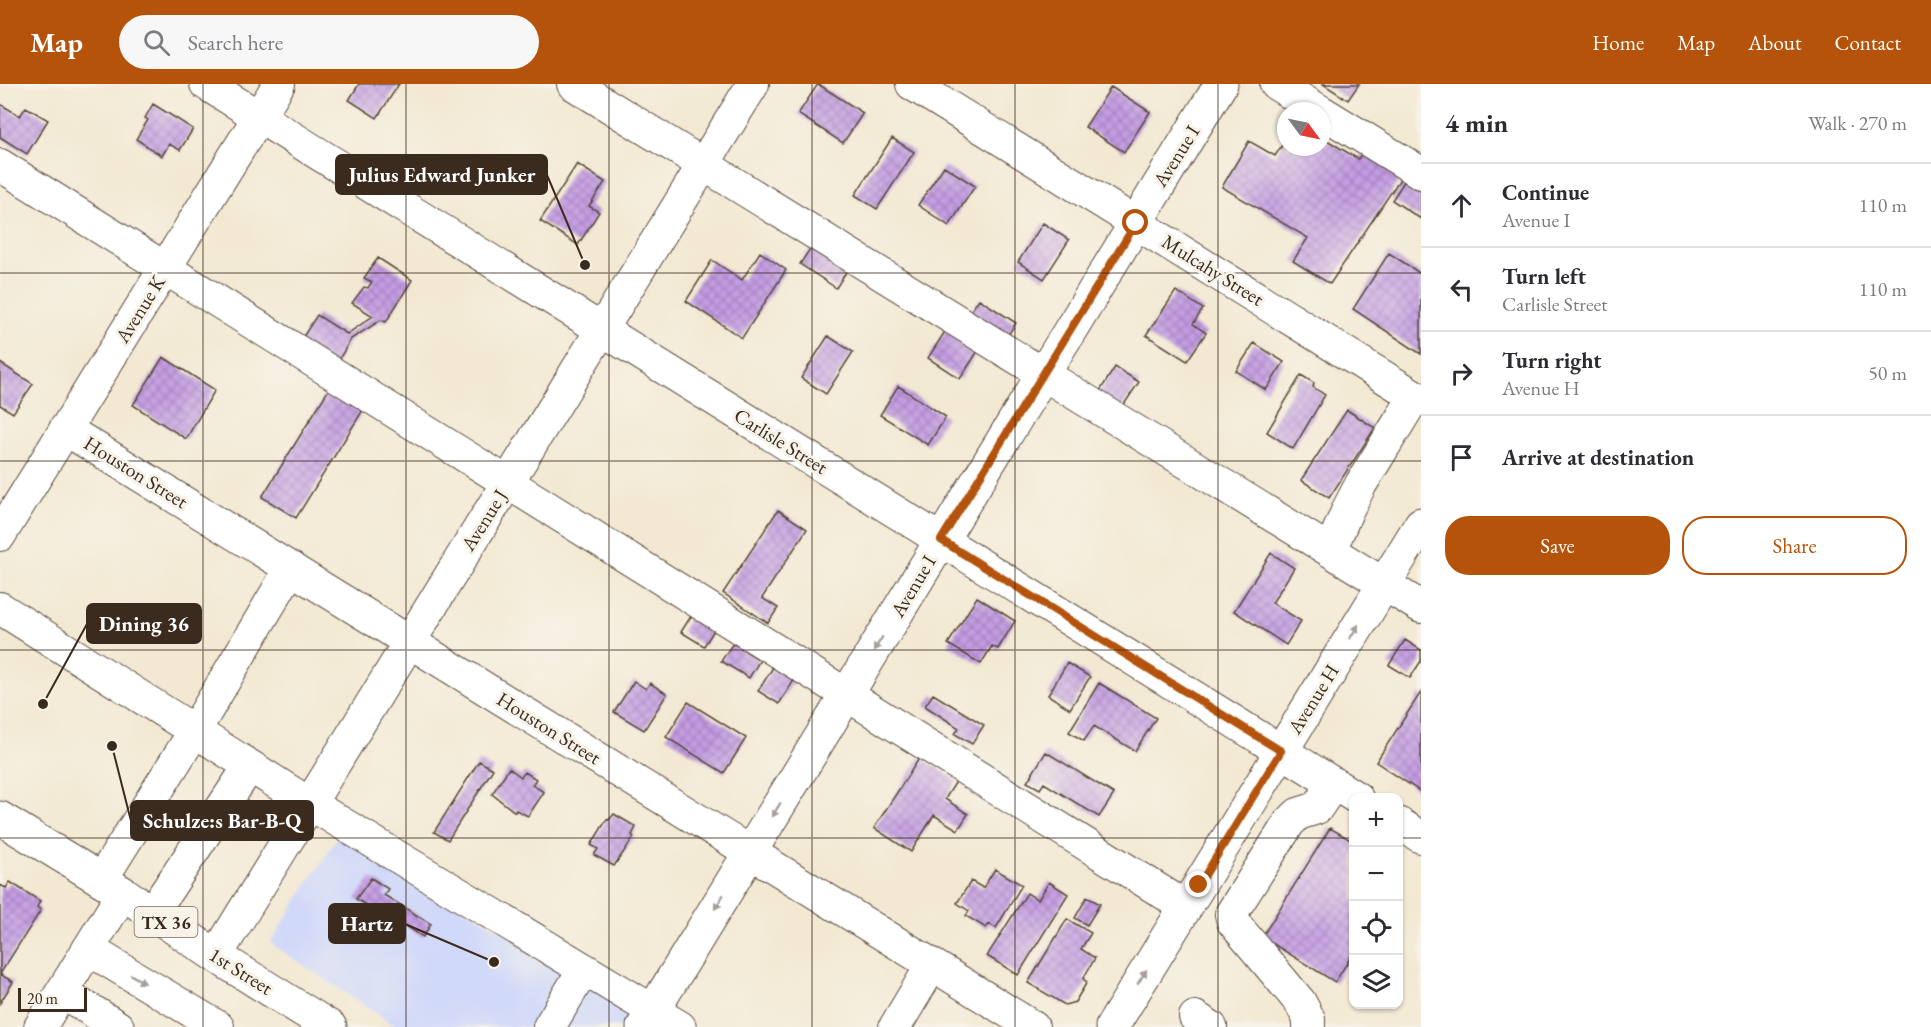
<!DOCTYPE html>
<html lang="en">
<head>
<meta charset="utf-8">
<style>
	body { margin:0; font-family:"EB Garamond",serif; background:#f7f7f7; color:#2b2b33 }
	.controls { position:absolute; right:18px; bottom:18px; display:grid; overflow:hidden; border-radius:12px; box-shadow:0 2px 4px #0004 }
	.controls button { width:54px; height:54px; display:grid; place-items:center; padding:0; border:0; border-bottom:2px solid #e1e1e2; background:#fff; color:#2b2b33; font:30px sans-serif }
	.compass { position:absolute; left:1277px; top:18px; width:54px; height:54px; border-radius:50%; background:#fff; box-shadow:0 2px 4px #0004; rotate:123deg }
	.scale { position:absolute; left:18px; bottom:15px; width:69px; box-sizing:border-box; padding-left:6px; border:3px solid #3b2a1e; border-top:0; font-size:16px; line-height:21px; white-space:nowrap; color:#3b2a1e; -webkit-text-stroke:4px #f7f3e8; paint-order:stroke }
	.stop { position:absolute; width:18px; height:18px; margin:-14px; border:4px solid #b45309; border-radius:50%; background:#fff }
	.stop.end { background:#b45309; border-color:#fff; box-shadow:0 2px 6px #0008 }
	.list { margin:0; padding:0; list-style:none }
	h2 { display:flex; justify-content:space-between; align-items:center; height:78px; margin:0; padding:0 24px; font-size:26px }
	h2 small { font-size:20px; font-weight:400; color:#7c7c81 }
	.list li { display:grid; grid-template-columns:39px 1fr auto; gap:18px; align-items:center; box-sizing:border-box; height:84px; padding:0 24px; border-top:2px solid #e1e1e2 }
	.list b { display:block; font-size:22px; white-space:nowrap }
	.list p { margin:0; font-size:20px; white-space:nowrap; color:#7c7c81 }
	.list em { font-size:20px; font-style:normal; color:#7c7c81 }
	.actions { display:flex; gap:12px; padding:18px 24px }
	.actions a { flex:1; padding:14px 0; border:2px solid #b45309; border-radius:24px; text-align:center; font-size:21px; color:#b45309 }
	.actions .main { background:#b45309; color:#fff }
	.icon { flex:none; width:33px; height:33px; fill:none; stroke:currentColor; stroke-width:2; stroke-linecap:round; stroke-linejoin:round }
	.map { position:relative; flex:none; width:1421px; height:943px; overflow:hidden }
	header { display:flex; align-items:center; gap:36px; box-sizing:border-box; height:84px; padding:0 30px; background:#b45309; color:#fff }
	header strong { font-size:28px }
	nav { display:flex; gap:33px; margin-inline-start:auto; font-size:21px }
	.search { width:420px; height:54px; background:#f7f7f7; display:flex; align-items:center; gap:15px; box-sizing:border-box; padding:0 21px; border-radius:33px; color:#7c7c81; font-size:22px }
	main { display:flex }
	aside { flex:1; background:#fff }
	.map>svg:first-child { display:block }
	.built { fill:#d1d9f9 }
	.building { fill:url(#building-cross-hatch) }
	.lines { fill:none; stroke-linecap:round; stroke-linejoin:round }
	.minor-casing { stroke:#574739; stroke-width:34 }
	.major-casing { stroke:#574739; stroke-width:35 }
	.minor { stroke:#fff; stroke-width:32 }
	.major { stroke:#fff; stroke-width:33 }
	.oneway { fill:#a79f9a }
	.route { stroke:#b45309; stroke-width:8 }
	.grid { fill:none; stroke:#3b2a1e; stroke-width:1.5; stroke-opacity:0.55 }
	.labels { text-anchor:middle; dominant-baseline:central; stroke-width:6; stroke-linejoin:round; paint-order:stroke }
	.shield { fill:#f7f3e8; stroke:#73665b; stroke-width:1.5 }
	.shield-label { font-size:18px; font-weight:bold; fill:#3b2a1e }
	.street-label { font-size:20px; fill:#3b2a1e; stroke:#f7f3e8 }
	.leader { fill:none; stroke:#3b2a1e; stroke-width:2 }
	.callout-dot { fill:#3b2a1e; stroke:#f7f3e8; stroke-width:2 }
	.callout { fill:#3b2a1e; stroke:#3b2a1e; stroke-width:2 }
	.callout-label { font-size:21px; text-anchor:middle; font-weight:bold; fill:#fff }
</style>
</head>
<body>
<header>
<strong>Map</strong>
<div class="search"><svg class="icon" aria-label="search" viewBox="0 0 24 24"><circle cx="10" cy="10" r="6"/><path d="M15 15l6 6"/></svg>Search here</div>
<nav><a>Home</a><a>Map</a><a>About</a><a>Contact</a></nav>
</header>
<main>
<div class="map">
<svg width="1421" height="943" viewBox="0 0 1421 943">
	<defs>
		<pattern id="building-cross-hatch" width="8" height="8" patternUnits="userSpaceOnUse" patternTransform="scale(1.5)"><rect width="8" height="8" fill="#c49de4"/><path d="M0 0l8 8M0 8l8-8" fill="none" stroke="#a080b8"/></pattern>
	</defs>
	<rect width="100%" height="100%" fill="#f7f3e8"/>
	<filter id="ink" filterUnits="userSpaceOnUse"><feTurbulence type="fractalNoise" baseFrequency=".0167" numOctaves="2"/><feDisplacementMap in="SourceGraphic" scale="12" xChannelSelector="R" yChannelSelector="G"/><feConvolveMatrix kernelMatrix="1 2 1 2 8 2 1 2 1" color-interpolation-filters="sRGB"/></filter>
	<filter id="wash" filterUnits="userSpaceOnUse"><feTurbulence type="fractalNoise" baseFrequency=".008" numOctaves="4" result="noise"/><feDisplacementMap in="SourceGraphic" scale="24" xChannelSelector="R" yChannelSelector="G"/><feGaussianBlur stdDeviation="1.35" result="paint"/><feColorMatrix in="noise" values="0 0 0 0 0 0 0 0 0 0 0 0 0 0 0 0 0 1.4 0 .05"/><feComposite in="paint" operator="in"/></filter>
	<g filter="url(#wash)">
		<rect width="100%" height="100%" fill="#f3e9d3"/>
		<path class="built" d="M340,749L633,926L621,943H397L270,859Z"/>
		<g id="blocks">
			<path class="building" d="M359,0H399L377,34L349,16Z
				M818,0L863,29L843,59L798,30Z
				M1323,0H1359L1348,16Z
				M1111,3L1150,28L1124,68L1085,43Z
				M0,20L20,32L26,23L48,36L27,70L0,53Z
				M153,20L193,45L180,66L169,60L162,72L136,55L148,36L145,34Z
				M1322,53L1358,75L1363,68L1402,92L1330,200L1293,177L1308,154L1222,103L1249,57L1275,72L1286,55V63H1322Z
				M892,54L914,68L877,125L855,111Z
				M577,80L605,98L589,122L599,128L578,161L540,137Z
				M944,82L975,102L949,142L918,121Z
				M1407,93L1421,102V135L1392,116Z
				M1043,139L1069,156L1044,195L1018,178Z
				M812,162L848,185L836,204L800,180Z
				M760,168L786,186L742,254L686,217L712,176L742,196Z
				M1389,169L1421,190V270L1353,225Z
				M378,174L412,196L386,238L381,236L351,255L335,282L299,259L317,231L347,250L373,232L352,219L364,203L368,204L372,198L364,194Z
				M1176,207L1203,225L1193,240L1206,249L1187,277L1146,251Z
				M979,215L1016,239L1004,257L967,233Z
				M946,246L978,267L960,295L928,274Z
				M828,252L853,268L826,310L801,294Z
				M1254,259L1284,278L1266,306L1236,287Z
				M163,273L215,306L186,355L133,321Z
				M0,279L33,300L13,329L0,321Z
				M1115,283L1139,298L1121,325L1098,310Z
				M1301,291L1314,299L1313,303L1325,311L1293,365L1267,348Z
				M898,302L946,333L928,361L880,331Z
				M329,305L363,326L296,434L262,413Z
				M1347,326L1375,344L1329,414L1301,396Z
				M778,426L807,445L762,514L778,524L768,539L723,509Z
				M1271,469L1294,484L1272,519L1301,537L1286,561L1234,527Z
				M977,513L1015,537L998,565L992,562L981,580L948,560Z
				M693,529L716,543L704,562L681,548Z
				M1405,556L1421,566V577L1410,594L1389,581Z
				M733,559L760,576L749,594L721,577Z
				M777,577L798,590L779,620L758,607Z
				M1067,579L1090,593L1070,625L1048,611Z
				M634,597L646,605L650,599L667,610L644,646L614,628Z
				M1099,599L1156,634L1135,667L1094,642L1084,657L1069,648Z
				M1421,608V708L1376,678Z
				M933,610L984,641L972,660L955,650L959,644L925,622Z
				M688,618L746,654L724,689L666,653Z
				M1046,668L1114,710L1099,733L1044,699L1040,705L1027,698Z
				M920,673L957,696L945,715L968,730L958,746L934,731L911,768L874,744Z
				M479,677L493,685L448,756L434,748Z
				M509,684L521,693L525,688L536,695L532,701L544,708L528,732L516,726L515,728L492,710Z
				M614,730L636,743L632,751L634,753L614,782L594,771L598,765L591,761L607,735L609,736Z
				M1330,744L1354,758V868L1335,898L1262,853Z
				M995,785L1022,801L996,844L989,840L986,844L966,832L969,827L957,819L971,797L983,804Z
				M371,794L388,805L384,811L431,840L423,853L376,823L374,826L356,815Z
				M10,798L40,817L37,823L41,826L0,890L13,898L0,919V801L6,804Z
				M1049,798L1068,810L1018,891L987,872L1027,809L1038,816Z
				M1087,813L1100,820L1087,841L1075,834Z
				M1067,835L1091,849L1081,865L1095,874L1083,895L1087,898L1075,918L1065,921L1028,899Z"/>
		</g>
	</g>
	<g filter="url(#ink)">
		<use href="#blocks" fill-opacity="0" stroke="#574739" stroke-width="1.5"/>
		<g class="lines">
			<g class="minor-casing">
				<path id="minor" d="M206,0L1357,714
					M573,0L1421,523
					M912,0L1421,316
					M1276,0L1320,27
					M1322,28L1421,89
					M0,81L1186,823
					M65,345L1033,943
					M0,451L279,0
					M1330,467L1348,425L1361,400L1415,312
					M0,524L310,720L680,943
					M1398,739L1421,753
					M101,796L194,648L291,484
					M152,829L249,683
					M88,865L218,943
					M216,872L753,0
					M62,908L118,943
					M1195,933L1211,943
					M40,943L123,809
					M549,943L584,885
					M895,943L932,881
					M1309,943V935L1300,918L1233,838L1231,830L1289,739L1298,730L1317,724L1334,699"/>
			</g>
			<g class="major-casing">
				<path id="major" d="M0,734L123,809L216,872L330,943
					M643,943L1221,0
					M1112,943L1421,440"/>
			</g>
			<use href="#minor" class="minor"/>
			<use href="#major" class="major"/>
		</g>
		<defs><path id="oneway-solid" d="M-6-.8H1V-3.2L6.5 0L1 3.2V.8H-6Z" transform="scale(1.5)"/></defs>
		<g class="oneway">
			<use href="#oneway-solid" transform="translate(1354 548) rotate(-58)"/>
			<use href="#oneway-solid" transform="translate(878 560) rotate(121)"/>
			<use href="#oneway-solid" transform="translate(776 726) rotate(122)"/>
			<use href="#oneway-solid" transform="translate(719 818) rotate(121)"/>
			<use href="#oneway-solid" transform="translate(1142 893) rotate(-58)"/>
			<use href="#oneway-solid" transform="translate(138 895) rotate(31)"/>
		</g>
	</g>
	<g class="lines" filter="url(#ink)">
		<path class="route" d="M1136,139L941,456L1281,667L1199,801"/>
	</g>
	<path class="grid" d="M203,0V943M406,0V943M609,0V943M812,0V943M1015,0V943M1218,0V943M0,189H1421M0,377H1421M0,566H1421M0,754H1354M1398,754H1421"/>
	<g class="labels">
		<rect class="shield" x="134.5" y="823" width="63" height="30" rx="4.5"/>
		<g class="shield-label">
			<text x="166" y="838">TX 36</text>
		</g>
		<g class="street-label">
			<text transform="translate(1176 72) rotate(-58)">Avenue I</text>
			<text transform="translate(1213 186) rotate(32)">Mulcahy Street</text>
			<text transform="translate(140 225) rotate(-58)">Avenue K</text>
			<text transform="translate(781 357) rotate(32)">Carlisle Street</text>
			<text transform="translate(136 388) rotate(32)">Houston Street</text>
			<text transform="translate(484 436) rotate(-58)">Avenue J</text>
			<text transform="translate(913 502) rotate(-59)">Avenue I</text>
			<text transform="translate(1313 615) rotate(-58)">Avenue H</text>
			<text transform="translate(549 644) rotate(32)">Houston Street</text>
			<text transform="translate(241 887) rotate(32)">1st Street</text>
		</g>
	</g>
	<path class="leader" d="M585 181L547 91M43 620L87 540M112 662L131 737M494 878L405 840"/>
	<g class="callout-dot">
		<circle cx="585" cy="181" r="6"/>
		<circle cx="43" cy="620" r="6"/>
		<circle cx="112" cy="662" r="6"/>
		<circle cx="494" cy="878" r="6"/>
	</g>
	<g class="callout">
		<rect x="336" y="71" width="211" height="39" rx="6"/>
		<rect x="87" y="520" width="114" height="39" rx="6"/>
		<rect x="131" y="717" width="182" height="39" rx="6"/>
		<rect x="329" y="820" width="76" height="39" rx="6"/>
	</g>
	<g class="callout-label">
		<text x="442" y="98">Julius Edward Junker</text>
		<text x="144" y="547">Dining 36</text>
		<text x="222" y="744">Schulze:s Bar-B-Q</text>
		<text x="367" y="847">Hartz</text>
	</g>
</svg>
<div class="controls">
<button>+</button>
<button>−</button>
<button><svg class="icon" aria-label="locate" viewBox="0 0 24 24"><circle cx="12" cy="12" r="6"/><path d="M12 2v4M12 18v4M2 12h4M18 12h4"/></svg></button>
<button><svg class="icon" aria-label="layers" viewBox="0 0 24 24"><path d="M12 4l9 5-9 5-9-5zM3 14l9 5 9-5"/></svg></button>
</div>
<svg class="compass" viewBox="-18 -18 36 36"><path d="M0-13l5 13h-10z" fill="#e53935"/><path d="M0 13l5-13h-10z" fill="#7c7c81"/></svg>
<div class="scale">20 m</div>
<div class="stop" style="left:1136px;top:139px"></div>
<div class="stop end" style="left:1199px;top:801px"></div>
</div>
<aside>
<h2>4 min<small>Walk · 270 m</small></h2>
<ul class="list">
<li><svg class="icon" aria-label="ahead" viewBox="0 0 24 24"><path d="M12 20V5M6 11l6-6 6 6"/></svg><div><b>Continue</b><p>Avenue I</p></div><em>110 m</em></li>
<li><svg class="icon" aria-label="left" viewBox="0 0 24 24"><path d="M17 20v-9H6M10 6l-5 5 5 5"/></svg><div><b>Turn left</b><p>Carlisle Street</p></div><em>110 m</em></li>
<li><svg class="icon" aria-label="right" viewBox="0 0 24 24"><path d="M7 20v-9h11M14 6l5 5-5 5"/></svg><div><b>Turn right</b><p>Avenue H</p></div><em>50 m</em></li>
<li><svg class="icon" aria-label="arrive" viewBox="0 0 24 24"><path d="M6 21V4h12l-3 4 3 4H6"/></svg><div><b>Arrive at destination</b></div></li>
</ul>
<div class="actions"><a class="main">Save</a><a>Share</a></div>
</aside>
</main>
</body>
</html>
